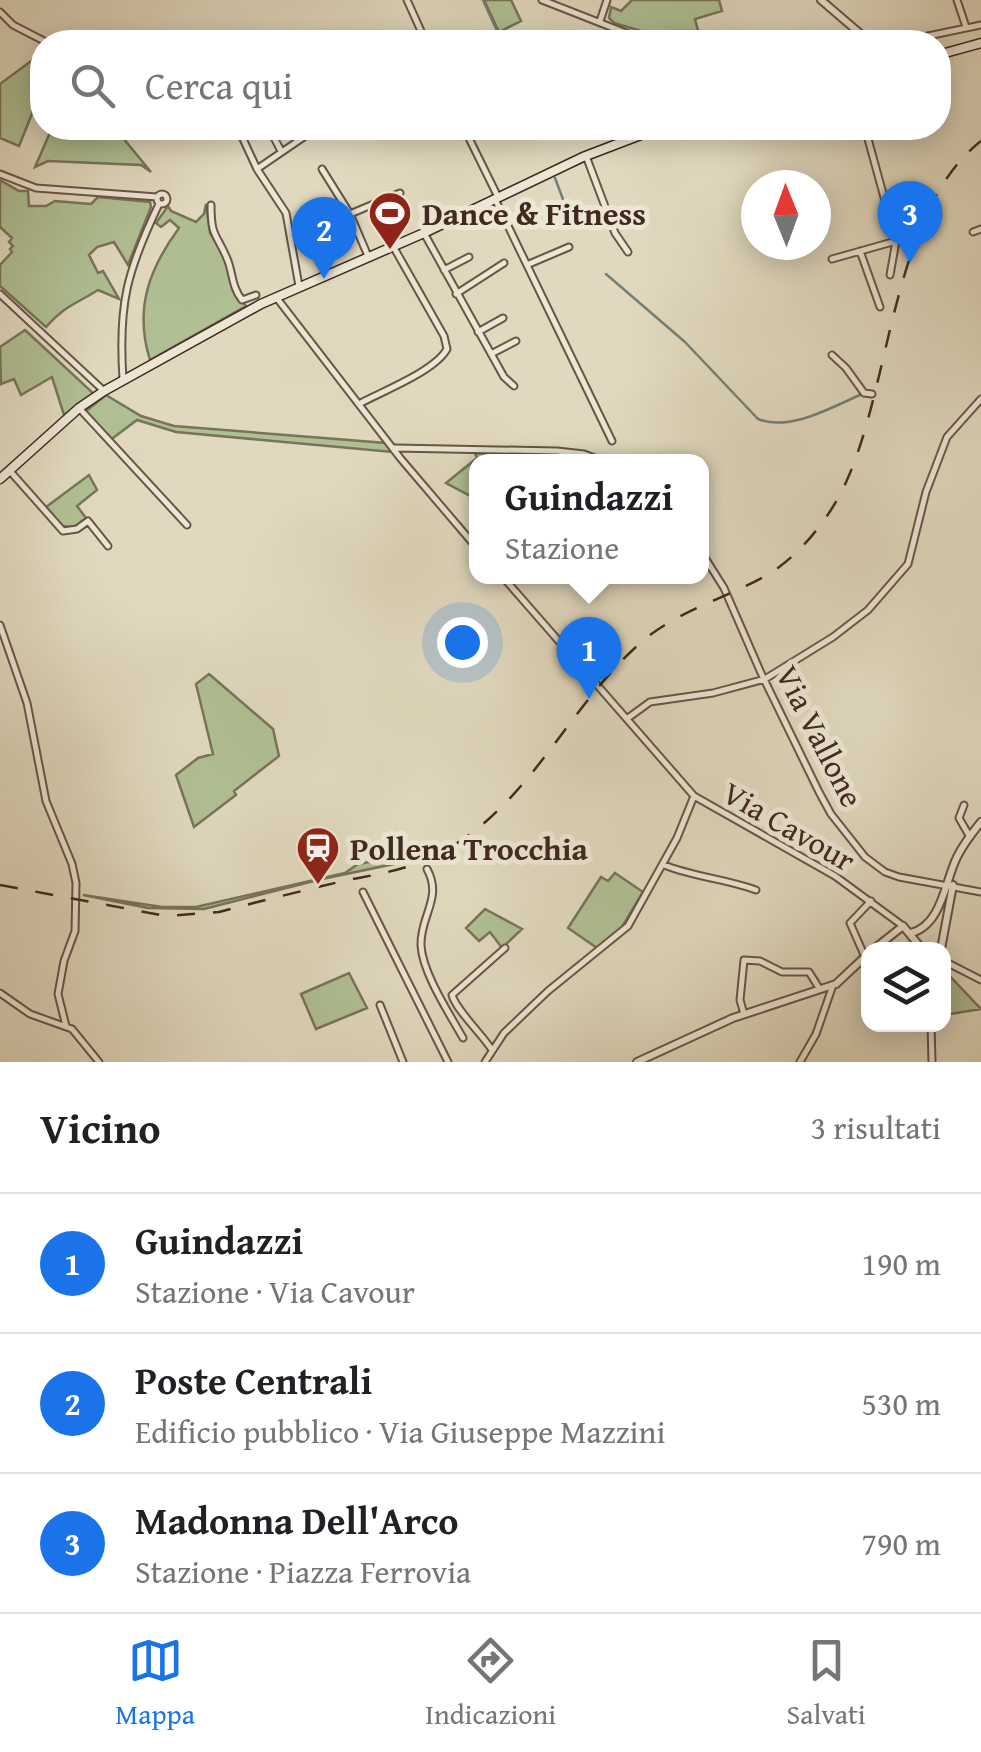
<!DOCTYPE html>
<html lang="it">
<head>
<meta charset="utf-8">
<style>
	body { margin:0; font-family:"Gentium Book Plus",serif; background:#f6f6f6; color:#202124 }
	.controls { position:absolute; right:30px; bottom:30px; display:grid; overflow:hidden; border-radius:20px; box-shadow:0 5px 25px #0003 }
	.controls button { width:90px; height:90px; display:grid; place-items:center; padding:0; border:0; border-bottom:2px solid #e0e0e0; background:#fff; color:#202124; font:50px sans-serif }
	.compass { position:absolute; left:741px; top:170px; width:90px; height:90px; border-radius:50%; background:#fff; box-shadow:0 5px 25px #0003; rotate:359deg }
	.you { position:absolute; left:462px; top:642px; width:35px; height:35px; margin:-25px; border:8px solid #fff; border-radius:50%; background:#1a73e8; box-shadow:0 0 0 15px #1a73e833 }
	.badge { display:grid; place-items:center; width:65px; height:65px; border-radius:50%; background:#1a73e8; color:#fff; font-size:32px; font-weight:700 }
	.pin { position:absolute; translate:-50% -82px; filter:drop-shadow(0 2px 5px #0008) }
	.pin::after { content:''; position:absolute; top:52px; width:35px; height:30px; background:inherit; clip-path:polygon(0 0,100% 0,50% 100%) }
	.popup { position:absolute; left:469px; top:454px; width:240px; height:130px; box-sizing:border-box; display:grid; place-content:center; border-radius:20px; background:#fff; filter:drop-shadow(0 2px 8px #0005); font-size:32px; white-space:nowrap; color:#757577 }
	.popup b { font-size:38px; color:#202124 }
	.popup::after { content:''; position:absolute; left:50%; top:100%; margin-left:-20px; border:20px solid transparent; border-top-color:#fff }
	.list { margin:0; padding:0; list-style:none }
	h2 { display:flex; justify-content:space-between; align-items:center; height:130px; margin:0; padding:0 40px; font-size:42px }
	h2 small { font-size:32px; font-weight:400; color:#757577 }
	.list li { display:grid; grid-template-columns:65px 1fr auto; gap:30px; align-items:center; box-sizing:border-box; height:140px; padding:0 40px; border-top:2px solid #e0e0e0 }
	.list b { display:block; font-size:38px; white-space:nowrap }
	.list p { margin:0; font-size:32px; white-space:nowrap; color:#757577 }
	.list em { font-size:32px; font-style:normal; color:#757577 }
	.icon { flex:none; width:55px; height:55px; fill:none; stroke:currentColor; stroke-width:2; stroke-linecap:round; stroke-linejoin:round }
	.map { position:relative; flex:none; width:981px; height:1062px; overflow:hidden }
	.search { position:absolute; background:#fff; box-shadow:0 5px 25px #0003; left:30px; right:30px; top:30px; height:110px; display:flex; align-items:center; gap:25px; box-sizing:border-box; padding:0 35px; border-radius:40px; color:#757577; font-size:38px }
	.sheet { height:550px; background:#fff }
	nav { display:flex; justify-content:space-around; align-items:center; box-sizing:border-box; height:140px; border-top:2px solid #e0e0e0; background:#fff; font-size:28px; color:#757577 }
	nav a { display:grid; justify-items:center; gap:5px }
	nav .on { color:#1a73e8 }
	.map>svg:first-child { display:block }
	.green { fill:#b0c094; stroke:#78745a; stroke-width:2.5 }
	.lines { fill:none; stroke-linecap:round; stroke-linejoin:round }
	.stream { stroke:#738077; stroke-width:2.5 }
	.minor-casing { stroke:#695547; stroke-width:9 }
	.tertiary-casing { stroke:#695547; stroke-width:10 }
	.secondary-casing { stroke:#41291f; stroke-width:11 }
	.minor { stroke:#ece6d5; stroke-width:5 }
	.tertiary { stroke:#ece6d5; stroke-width:6 }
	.secondary { stroke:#ece6d5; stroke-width:8 }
	.rail { stroke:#41291f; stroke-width:2.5; stroke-dasharray:18 18; stroke-linecap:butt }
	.labels { text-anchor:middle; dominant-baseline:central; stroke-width:10; stroke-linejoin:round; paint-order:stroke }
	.poi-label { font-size:32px; font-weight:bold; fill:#41291f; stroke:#ece6d5; text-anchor:start }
	.street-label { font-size:32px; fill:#41291f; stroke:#ece6d5 }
</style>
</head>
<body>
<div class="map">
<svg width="981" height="1062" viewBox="0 0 981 1062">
	<rect width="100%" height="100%" fill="#e1d9bf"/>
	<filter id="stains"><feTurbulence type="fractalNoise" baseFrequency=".002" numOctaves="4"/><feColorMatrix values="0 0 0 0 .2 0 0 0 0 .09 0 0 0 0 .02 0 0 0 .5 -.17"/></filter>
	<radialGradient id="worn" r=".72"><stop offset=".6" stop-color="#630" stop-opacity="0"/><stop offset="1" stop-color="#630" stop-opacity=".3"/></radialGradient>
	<path class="green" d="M484,0H511L521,21L499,32Z
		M632,0H719L722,11L695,19L701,42H656L651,34L614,23L609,18L611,7L621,11Z
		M42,53V89L19,146L0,138V84Z
		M52,128H110L115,134L118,132L151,172L141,165L48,161L35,167Z
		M0,180L19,191H28L29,206H46L55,201L91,204L98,197L150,202L151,207L128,265L114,242L97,247L89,255L98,273L103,271L119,299L98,290C76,304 64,306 46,327L0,286V265L12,252L10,249L13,246L9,242L12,238L0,227Z
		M206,204L210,233L227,261L233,291L246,306L150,360C134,309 149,269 179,228L170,220L161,227L156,223L168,206L171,211L196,222L204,214Z
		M25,330L94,394L64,415L52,377L21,395L14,379L1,384L0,347Z
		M106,395L141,416L174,426L386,443L393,452L176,432L137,420L109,441L85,412Z
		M475,453L526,454L528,461L476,462V499L446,483L477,458Z
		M89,475L97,490L77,506L86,518L75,527L60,526L46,507Z
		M209,674L273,729L279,756L234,791L236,795L194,827L176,775L198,758L213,754L196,684Z
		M409,855L418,859L322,879L204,909L148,908L83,895L162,907H196L345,873L358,864Z
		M615,873L643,892L619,932L597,948L568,928L601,877L608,881Z
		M485,909L522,929L502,948L490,932L479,941L466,928Z
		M944,970L981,1009L944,1015Z
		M349,973L367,1008L316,1029L301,994Z"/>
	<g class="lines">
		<path class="stream" d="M483,0L502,42
			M555,178L564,202
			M606,274L685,342L758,419C790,432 832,407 862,394"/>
		<g class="minor-casing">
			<path id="minor" d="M407,0L426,42
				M542,0L649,42
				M957,0L966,27
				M0,12L13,25L46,42
				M600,21L607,0
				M899,42L981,25
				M238,128L257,169L286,213L299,286
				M269,128L281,151
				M464,128L498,197
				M865,128L896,241L890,275
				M586,156L615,233L628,252
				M257,169L317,128
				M322,169L350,214L368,256
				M0,174L36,188L157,197
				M157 199a5 5 0 1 1 10 0a5 5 0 1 1-10 0Z
				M495,199L612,441
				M211,205C211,239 217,233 228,261C233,275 232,287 242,300L256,295
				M350,214L400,193
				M973,232L981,229
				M424,233L504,377L514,386
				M860,251L880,307
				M832,259L896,241
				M529,264L569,247
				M444,270L469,257
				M0,294L104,391
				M456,294L504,263
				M276,297L401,459L476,547
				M478,332L503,318
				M491,354L516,341
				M832,355L846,368L864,393L872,394
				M123,379C118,304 127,271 159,204
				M359,404C383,391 435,371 447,349L444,336L393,246
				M79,408L187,525
				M395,448L557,451L584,454L605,462
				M9,470L63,531L77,529L88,521L108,546
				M702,553L724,588L761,673L819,792L831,814L865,857L885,872L899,877L981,892
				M502,576L694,796L835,876L903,926
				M0,625L27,703L46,801L72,864L76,883L75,931L64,961L58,994L66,1026
				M628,718L650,702L713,693L765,679L833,637L868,610L908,564L926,492L947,437L981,399
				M964,805L959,818L970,837
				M664,865C694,877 726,879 756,890
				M427,869C443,898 420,916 421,945C422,972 449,1013 463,1038
				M363,892L448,1062
				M865,957L850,923L871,901
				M944,961L981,980
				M0,993L30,1014L72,1029L99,1062
				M380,1005L403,1062
				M744,1014L740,1000L744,960L760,961L782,972H809L819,988
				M931,1024L932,1062
				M492,1050C482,1034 456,1010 452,995L505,948
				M485,1062L504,1033L548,991L628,926L677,838L694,796
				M800,1062L816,1034L833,985"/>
		</g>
		<g class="tertiary-casing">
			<path id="tertiary" d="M821,0L870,42
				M911,933C942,925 945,881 957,857C963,845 972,833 981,822
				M874,949L903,926L922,949
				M941,949L953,885
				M637,1062L733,1018L836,984L868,954"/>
		</g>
		<g class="secondary-casing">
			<path id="secondary" d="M938,55L981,43
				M0,479L79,408L104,391L261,304L424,233L583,157L659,128"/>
		</g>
		<use href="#minor" class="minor"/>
		<use href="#tertiary" class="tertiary"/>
		<use href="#secondary" class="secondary"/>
		<path class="rail" d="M0,885L166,916L219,912C260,901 302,891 343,881C378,874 414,869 444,851C532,803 570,702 645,639C683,608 731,597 772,572C803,552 833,513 847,480C892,379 893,210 981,141"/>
	</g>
	<defs>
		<g id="stadium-pin" transform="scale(2.25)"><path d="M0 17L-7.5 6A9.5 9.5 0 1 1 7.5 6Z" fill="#8f2418" stroke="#ece6d5"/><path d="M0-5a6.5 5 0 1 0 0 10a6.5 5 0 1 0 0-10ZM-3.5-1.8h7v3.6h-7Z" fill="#fff"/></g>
		<g id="station-pin" transform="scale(2.25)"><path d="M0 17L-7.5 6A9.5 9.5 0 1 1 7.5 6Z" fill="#8f2418" stroke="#ece6d5"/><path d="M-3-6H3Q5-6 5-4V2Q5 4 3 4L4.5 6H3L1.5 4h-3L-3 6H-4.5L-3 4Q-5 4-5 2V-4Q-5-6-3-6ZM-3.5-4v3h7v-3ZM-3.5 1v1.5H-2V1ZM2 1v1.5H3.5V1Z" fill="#fff"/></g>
	</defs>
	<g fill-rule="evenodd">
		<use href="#stadium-pin" x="390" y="213"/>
		<use href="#station-pin" x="318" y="848"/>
	</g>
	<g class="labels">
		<g class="poi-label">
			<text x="422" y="213">Dance &amp; Fitness</text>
			<text x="350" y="848">Pollena Trocchia</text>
		</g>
		<g class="street-label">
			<text transform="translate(820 736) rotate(63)">Via Vallone</text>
			<text transform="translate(789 826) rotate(30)">Via Cavour</text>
		</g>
	</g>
	<rect width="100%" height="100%" filter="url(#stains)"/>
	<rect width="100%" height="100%" fill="url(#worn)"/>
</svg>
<div class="controls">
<button><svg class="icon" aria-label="layers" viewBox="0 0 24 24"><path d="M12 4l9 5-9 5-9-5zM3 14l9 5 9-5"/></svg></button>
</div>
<svg class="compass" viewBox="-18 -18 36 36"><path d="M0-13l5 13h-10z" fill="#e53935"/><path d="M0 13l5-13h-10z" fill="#757577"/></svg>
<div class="you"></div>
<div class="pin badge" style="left:589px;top:699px">1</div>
<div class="popup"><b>Guindazzi</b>Stazione</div>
<div class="pin badge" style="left:324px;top:279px">2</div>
<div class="pin badge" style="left:910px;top:263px">3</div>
<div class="search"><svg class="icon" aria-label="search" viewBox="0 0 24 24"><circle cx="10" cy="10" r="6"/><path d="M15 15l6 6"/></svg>Cerca qui</div>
</div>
<section class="sheet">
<h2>Vicino<small>3 risultati</small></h2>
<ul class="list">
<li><span class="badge">1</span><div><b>Guindazzi</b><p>Stazione · Via Cavour</p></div><em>190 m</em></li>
<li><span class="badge">2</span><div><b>Poste Centrali</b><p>Edificio pubblico · Via Giuseppe Mazzini</p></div><em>530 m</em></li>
<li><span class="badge">3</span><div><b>Madonna Dell'Arco</b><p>Stazione · Piazza Ferrovia</p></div><em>790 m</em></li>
</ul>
</section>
<nav>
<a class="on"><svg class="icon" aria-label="map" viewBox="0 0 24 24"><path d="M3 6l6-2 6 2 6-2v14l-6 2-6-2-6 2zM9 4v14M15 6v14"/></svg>Mappa</a>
<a><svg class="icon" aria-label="directions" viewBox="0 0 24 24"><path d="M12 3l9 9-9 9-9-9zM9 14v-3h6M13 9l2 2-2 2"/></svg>Indicazioni</a>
<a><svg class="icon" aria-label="saved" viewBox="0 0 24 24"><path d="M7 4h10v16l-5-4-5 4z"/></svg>Salvati</a>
</nav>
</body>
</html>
